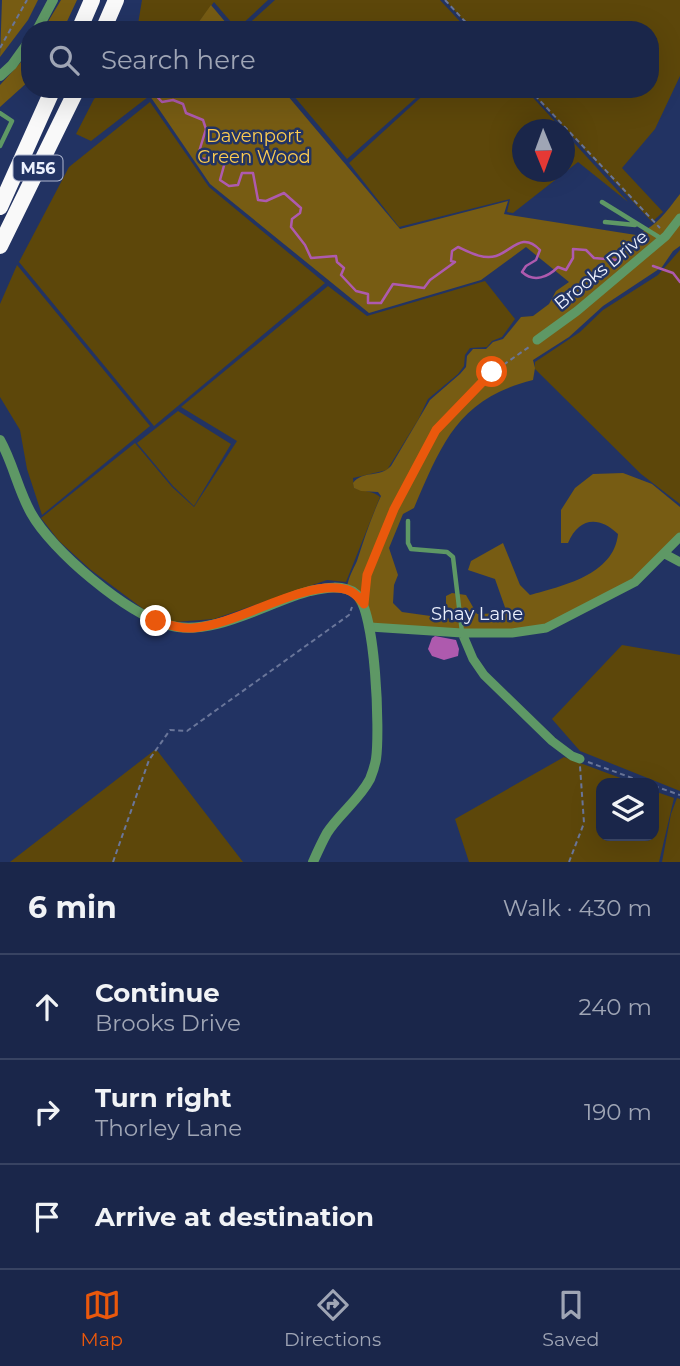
<!DOCTYPE html>
<html lang="en">
<head>
<meta charset="utf-8">
<style>
	body { margin:0; font-family:Montserrat,sans-serif; background:#273254; color:#f1f3f6 }
	.controls { position:absolute; right:21px; bottom:21px; display:grid; overflow:hidden; border-radius:14px; box-shadow:0 7px 28px #0002 }
	.controls button { width:63px; height:63px; display:grid; place-items:center; padding:0; border:0; border-bottom:2px solid #384362; background:#1a264a; color:#f1f3f6; font:35px sans-serif }
	.compass { position:absolute; left:512px; top:119px; width:63px; height:63px; border-radius:50%; background:#1a264a; box-shadow:0 7px 28px #0002; rotate:179deg }
	.stop { position:absolute; width:21px; height:21px; margin:-16px; border:5px solid #ea580c; border-radius:50%; background:#fff }
	.stop.end { background:#ea580c; border-color:#fff; box-shadow:0 2px 7px #0008 }
	.list { margin:0; padding:0; list-style:none }
	h2 { display:flex; justify-content:space-between; align-items:center; height:91px; margin:0; padding:0 28px; font-size:30px }
	h2 small { font-size:23px; font-weight:400; color:#9fa5b5 }
	.list li { display:grid; grid-template-columns:46px 1fr auto; gap:21px; align-items:center; box-sizing:border-box; height:105px; padding:0 28px; border-top:2px solid #384362 }
	.list b { display:block; font-size:26px; white-space:nowrap }
	.list p { margin:0; font-size:23px; white-space:nowrap; color:#9fa5b5 }
	.list em { font-size:23px; font-style:normal; color:#9fa5b5 }
	.icon { flex:none; width:38px; height:38px; fill:none; stroke:currentColor; stroke-width:2; stroke-linecap:round; stroke-linejoin:round }
	.map { position:relative; flex:none; width:680px; height:862px; overflow:hidden }
	.search { position:absolute; background:#1a264a; box-shadow:0 7px 28px #0002; left:21px; right:21px; top:21px; height:77px; display:flex; align-items:center; gap:18px; box-sizing:border-box; padding:0 24px; border-radius:28px; color:#9fa5b5; font-size:26px }
	.sheet { height:406px; background:#1a264a }
	nav { display:flex; justify-content:space-around; align-items:center; box-sizing:border-box; height:98px; border-top:2px solid #384362; background:#1a264a; font-size:19px; color:#9fa5b5 }
	nav a { display:grid; justify-items:center; gap:4px }
	nav .on { color:#ea580c }
	.map>svg:first-child { display:block }
	.green { fill:#5d470a }
	.forest { fill:#775c13 }
	.water { fill:#ae5aae }
	.lines { fill:none; stroke-linecap:round; stroke-linejoin:round }
	.stream { stroke:#ae5aae; stroke-width:2.5 }
	.path { stroke:#6a769a; stroke-width:2; stroke-dasharray:5 3.5; stroke-linecap:butt }
	.service { stroke:#5e9865; stroke-width:4.5 }
	.minor { stroke:#5e9865; stroke-width:9 }
	.tertiary { stroke:#5e9865; stroke-width:10 }
	.motorway { stroke:#f9f9f9; stroke-width:16 }
	.route { stroke:#ea580c; stroke-width:9 }
	.labels { text-anchor:middle; dominant-baseline:central; stroke-width:5; stroke-linejoin:round; paint-order:stroke }
	.shield { fill:#223363; stroke:#afb7cf; stroke-width:2 }
	.shield-label { font-size:16px; font-weight:bold; fill:#ebf0fd }
	.park-label { font-size:18px; fill:#fdcc51; stroke:#223363 }
	.street-label { font-size:18px; fill:#ebf0fd; stroke:#223363 }
</style>
</head>
<body>
<div class="map">
<svg width="680" height="862" viewBox="0 0 680 862">
	<rect width="100%" height="100%" fill="#223363"/>
	<path class="green" d="M142,0H268L237,29L214,2L193,30H137Z
		M275,0H440L468,30H242Z
		M445,0H680V76L655,129L622,168L663,212L652,222L528,89H650V30H472Z
		M105,89H136L148,97L91,141L76,134L94,99Z
		M288,89H426L347,159Z
		M430,89H525L562,129L522,130V172H564L565,133L628,202L578,162L513,213L507,212L510,199L399,227L349,163Z
		M150,102L209,187L325,283L154,426L19,262L69,167Z
		M680,250V504L641,474L535,369V362L580,332L603,310L658,275Z
		M17,265L150,426L42,515L27,469L20,430L0,397V304Z
		M485,281L515,319L502,337L492,341L487,347L470,348L465,355L464,366L458,374L428,399L418,420L387,470L353,478L354,488C364,492 372,490 380,497L346,582L327,580L214,619L175,622L150,614L91,570L59,541L41,518L135,443L172,487L194,507L237,441L181,407L328,286L367,316Z
		M178,411L231,444L194,506L173,486L137,443Z
		M622,645L680,655V791L580,751L552,719Z
		M156,749L243,862H10Z
		M564,757L634,783H601V836H654V791L674,798L659,862H469L455,819Z
		M677,798L680,799V862H662L671,814Z"/>
	<path class="forest" d="M2,0H38L28,20L0,57Z
		M61,0H77L63,30H43Z
		M211,5L232,30H193Z
		M30,52V80L0,107V85Z
		M154,89H282L400,229L508,201L504,214L636,235C659,224 665,213 680,194V246L673,251L662,267L603,306L569,337L533,360L535,368L533,380C458,399 442,443 414,508L403,514L389,548L398,575L394,585L393,603L402,612L452,619L446,604V596L452,593L466,595L477,614L507,613L495,579L468,570L471,561L503,543L520,585L530,595C562,586 614,575 618,534C599,516 579,517 568,543H561V510L575,488L593,474L623,473L652,484L680,507V537L635,582L546,628L511,633L370,627L347,587C349,576 353,570 357,561C364,539 371,518 381,496L378,492L361,491L354,488L353,483C363,470 380,478 391,466L430,400L460,374L466,367L467,356L473,349H486L493,342L503,339L521,317L533,316L549,304L556,291L569,282L526,247L481,280L369,313L210,184L150,96Z"/>
	<path class="water" d="M435,636L456,640L459,649L458,656L444,660L432,656L428,649L432,638Z"/>
	<g class="lines">
		<path class="stream" d="M150,89L162,102L173,100L183,104L186,113L203,120L206,129L198,155L200,159L220,158L225,162L220,180L229,186L238,185L242,173H253L258,200L266,201L284,193L301,208L300,213L292,219L291,227L305,245L311,258L336,256L337,262L344,268L341,275L356,291L368,294V303H381L393,284L424,288L430,280L455,262L451,261L452,251L458,247C469,252 483,260 496,256C512,251 522,231 540,250L536,260L526,266L522,272C534,283 548,277 558,267L566,270L573,258V249L586,250L594,258L618,260
			M653,266L673,273L680,282"/>
		<path class="path" d="M445,0L473,30
			M0,48L27,0
			M529,89L660,228
			M365,592L367,575L394,509L436,430L493,372L529,347
			M588,762L646,783
			M654,786L680,795
			M113,862L149,760L170,730L187,731L349,615L352,607
			M569,862L584,823L580,766"/>
		<path class="service" d="M0,113L12,121L0,146
			M602,202L662,239
			M605,222L635,225
			M408,521V543L411,549L447,552L453,557L462,632"/>
		<path class="minor" d="M537,340L577,311L666,236L680,218
			M665,554L680,562
			M370,627L462,633H512L546,628L635,582L680,537
			M462,633L473,659L484,675L552,741L572,756L580,759"/>
		<path class="tertiary" d="M37,30L53,0
			M0,76L12,65L30,40
			M0,440C13,463 18,490 31,513C52,551 126,613 168,625C212,638 268,602 310,591C324,588 344,584 356,594C376,609 380,733 376,759C375,765 372,774 370,779C359,800 339,814 327,833C322,842 317,853 313,862"/>
		<path class="motorway" d="M79,30L92,0
			M103,30L116,0
			M0,207L53,89
			M0,246L77,89"/>
	</g>
	<g class="lines">
		<path class="route" d="M156,621C168,625 181,629 193,628C238,624 297,584 338,588C351,589 357,595 364,604L367,575L394,509L436,430L492,372"/>
	</g>
	<g class="labels">
		<rect class="shield" x="13.5" y="155.5" width="49" height="25" rx="5"/>
		<g class="shield-label">
			<text x="38" y="168">M56</text>
		</g>
		<g class="park-label">
			<text x="254" y="136">Davenport<tspan x="254" dy="21">Green Wood</tspan></text>
		</g>
		<g class="street-label">
			<text transform="translate(601 270) rotate(-39)">Brooks Drive</text>
			<text x="477" y="614">Shay Lane</text>
		</g>
	</g>
</svg>
<div class="controls">
<button><svg class="icon" aria-label="layers" viewBox="0 0 24 24"><path d="M12 4l9 5-9 5-9-5zM3 14l9 5 9-5"/></svg></button>
</div>
<svg class="compass" viewBox="-18 -18 36 36"><path d="M0-13l5 13h-10z" fill="#e53935"/><path d="M0 13l5-13h-10z" fill="#9fa5b5"/></svg>
<div class="stop" style="left:492px;top:372px"></div>
<div class="stop end" style="left:156px;top:621px"></div>
<div class="search"><svg class="icon" aria-label="search" viewBox="0 0 24 24"><circle cx="10" cy="10" r="6"/><path d="M15 15l6 6"/></svg>Search here</div>
</div>
<section class="sheet">
<h2>6 min<small>Walk · 430 m</small></h2>
<ul class="list">
<li><svg class="icon" aria-label="ahead" viewBox="0 0 24 24"><path d="M12 20V5M6 11l6-6 6 6"/></svg><div><b>Continue</b><p>Brooks Drive</p></div><em>240 m</em></li>
<li><svg class="icon" aria-label="right" viewBox="0 0 24 24"><path d="M7 20v-9h11M14 6l5 5-5 5"/></svg><div><b>Turn right</b><p>Thorley Lane</p></div><em>190 m</em></li>
<li><svg class="icon" aria-label="arrive" viewBox="0 0 24 24"><path d="M6 21V4h12l-3 4 3 4H6"/></svg><div><b>Arrive at destination</b></div></li>
</ul>
</section>
<nav>
<a class="on"><svg class="icon" aria-label="map" viewBox="0 0 24 24"><path d="M3 6l6-2 6 2 6-2v14l-6 2-6-2-6 2zM9 4v14M15 6v14"/></svg>Map</a>
<a><svg class="icon" aria-label="directions" viewBox="0 0 24 24"><path d="M12 3l9 9-9 9-9-9zM9 14v-3h6M13 9l2 2-2 2"/></svg>Directions</a>
<a><svg class="icon" aria-label="saved" viewBox="0 0 24 24"><path d="M7 4h10v16l-5-4-5 4z"/></svg>Saved</a>
</nav>
</body>
</html>
